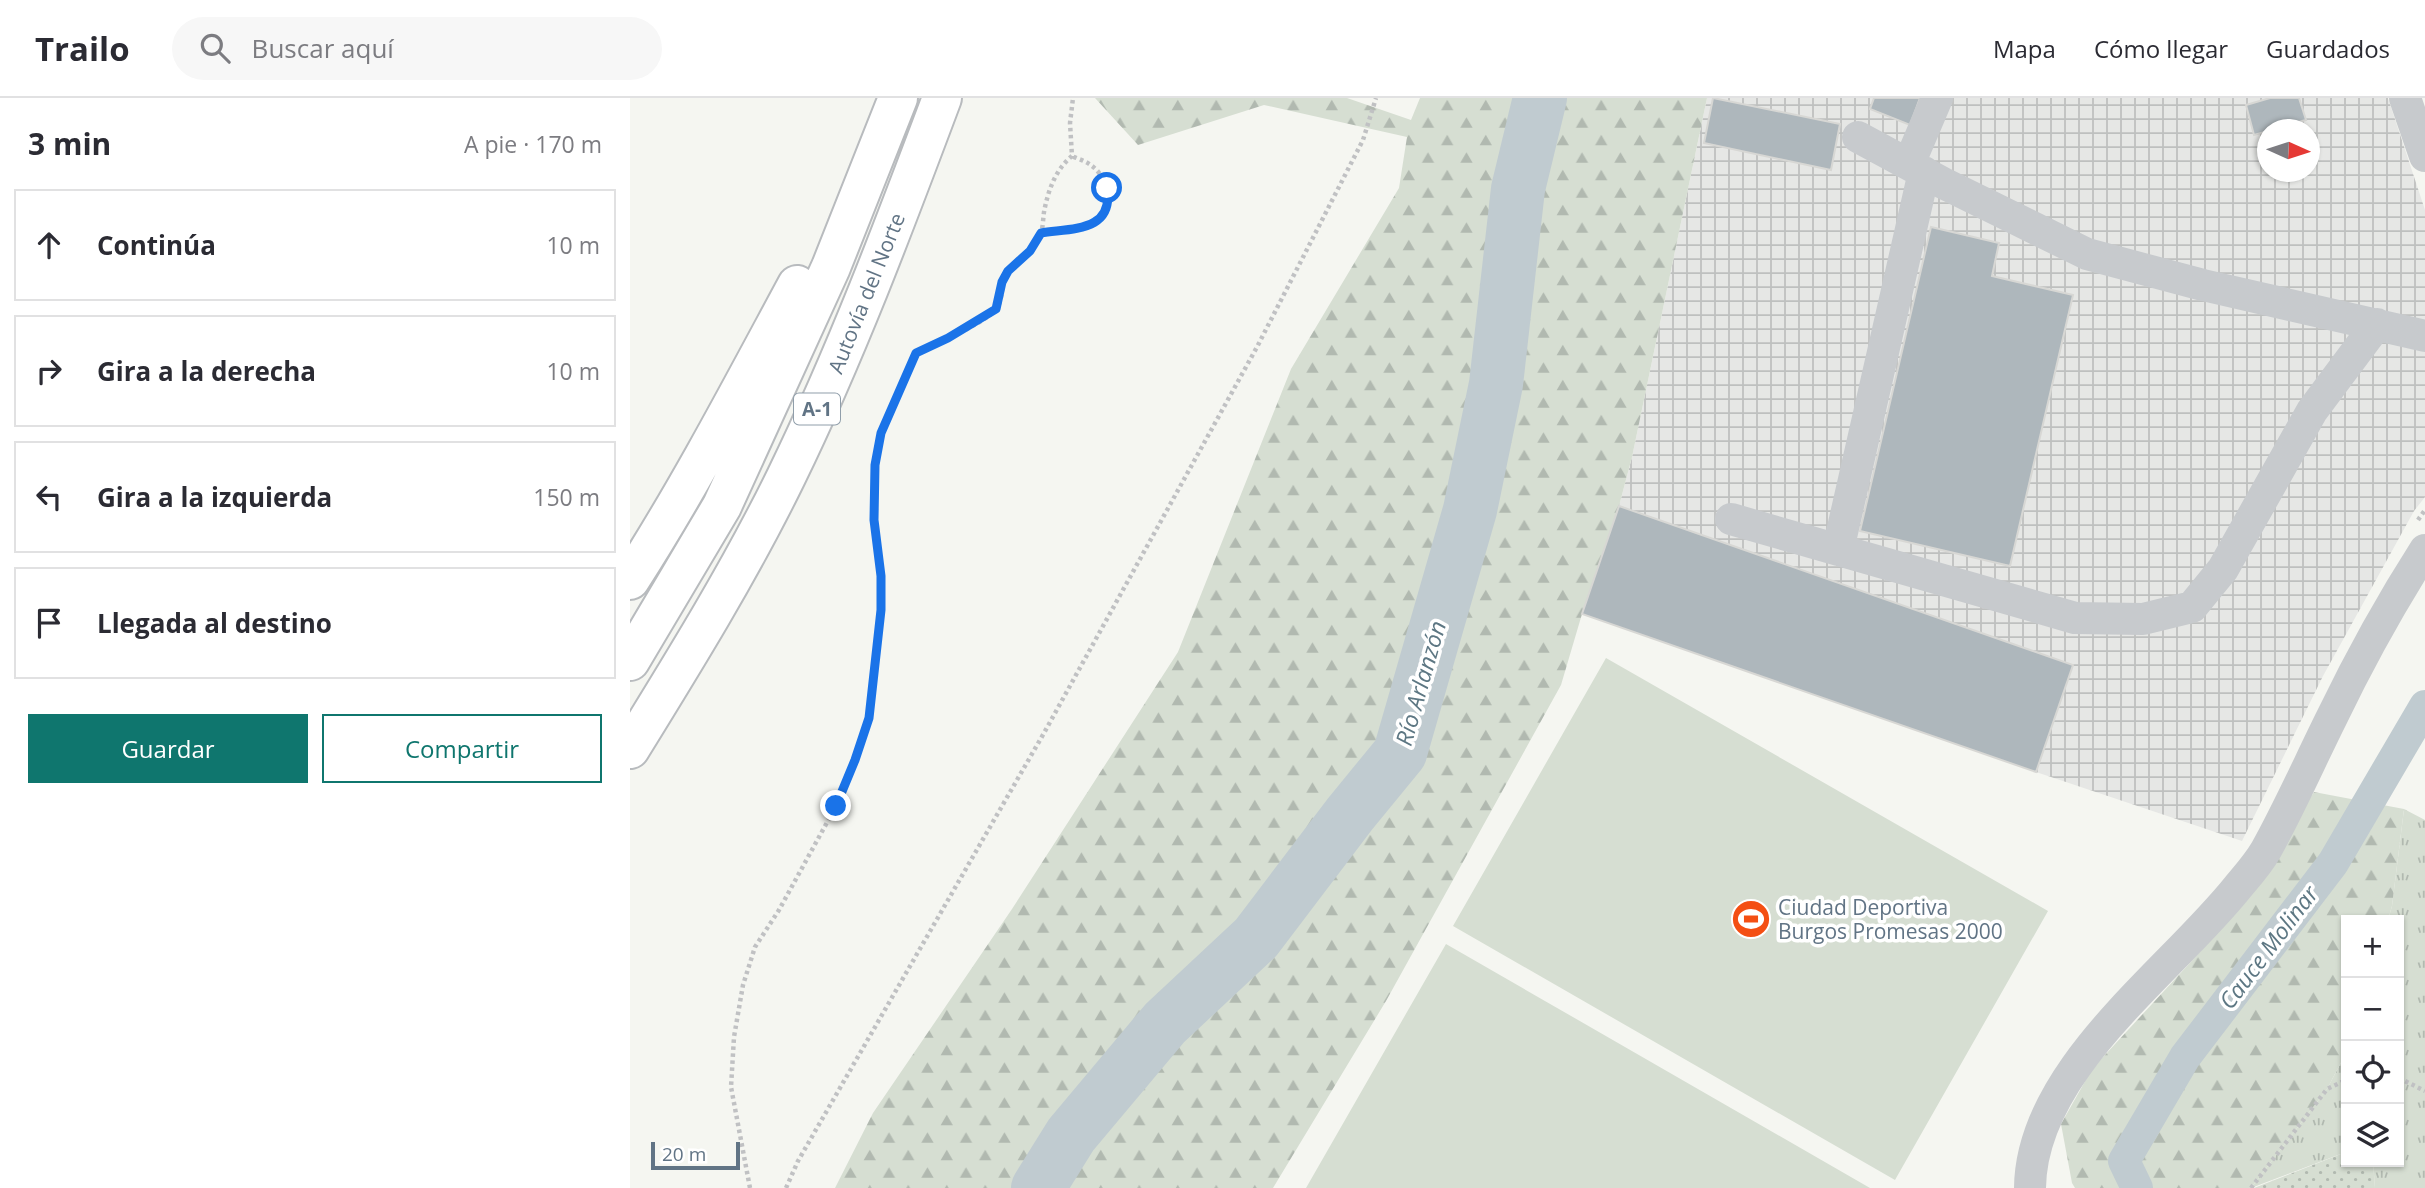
<!DOCTYPE html>
<html lang="es">
<head>
<meta charset="utf-8">
<style>
	body { margin:0; font-family:"Open Sans",sans-serif; background:#f7f7f7; color:#2b2b33 }
	.controls { position:absolute; right:21px; bottom:21px; display:grid; overflow:hidden; border-radius:0px; box-shadow:0 2px 5px #0004 }
	.controls button { width:63px; height:63px; display:grid; place-items:center; padding:0; border:0; border-bottom:2px solid #e1e1e2; background:#fff; color:#2b2b33; font:35px sans-serif }
	.compass { position:absolute; left:1627px; top:21px; width:63px; height:63px; border-radius:50%; background:#fff; box-shadow:0 2px 5px #0004; rotate:93deg }
	.scale { position:absolute; left:21px; bottom:18px; width:89px; box-sizing:border-box; padding-left:7px; border:4px solid #617485; border-top:0; font-size:19px; line-height:24px; white-space:nowrap; color:#617485; -webkit-text-stroke:5px #fff; paint-order:stroke }
	.stop { position:absolute; width:21px; height:21px; margin:-16px; border:5px solid #1a73e8; border-radius:50%; background:#fff }
	.stop.end { background:#1a73e8; border-color:#fff; box-shadow:0 2px 7px #0008 }
	.list { margin:0; padding:0; list-style:none }
	h2 { display:flex; justify-content:space-between; align-items:center; height:91px; margin:0; padding:0 28px; font-size:30px }
	h2 small { font-size:23px; font-weight:400; color:#7c7c81 }
	.list li { display:grid; grid-template-columns:46px 1fr auto; gap:21px; align-items:center; box-sizing:border-box; height:112px; margin:0 14px 14px; padding:0 14px; border:2px solid #e1e1e2; border-radius:0px }
	.list b { display:block; font-size:26px; white-space:nowrap }
	.list em { font-size:23px; font-style:normal; color:#7c7c81 }
	.actions { display:flex; gap:14px; padding:21px 28px }
	.actions a { flex:1; padding:16px 0; border:2px solid #0f766e; border-radius:0px; text-align:center; font-size:24px; color:#0f766e }
	.actions .main { background:#0f766e; color:#fff }
	.icon { flex:none; width:38px; height:38px; fill:none; stroke:currentColor; stroke-width:2; stroke-linecap:round; stroke-linejoin:round }
	.map { position:relative; flex:none; width:1795px; height:1090px; overflow:hidden }
	header { display:flex; align-items:center; gap:42px; box-sizing:border-box; height:98px; padding:0 35px; background:#fff; border-bottom:2px solid #e1e1e2 }
	header strong { font-size:33px }
	nav { display:flex; gap:38px; margin-inline-start:auto; font-size:24px }
	.search { width:490px; height:63px; background:#f7f7f7; display:flex; align-items:center; gap:18px; box-sizing:border-box; padding:0 24px; border-radius:38px; color:#7c7c81; font-size:26px }
	main { display:flex }
	aside { flex:1; background:#fff }
	.map>svg:first-child { display:block }
	.industrial { fill:url(#industrial-grid); fill-rule:evenodd }
	.grass { fill:url(#grass-tufts) }
	.forest { fill:url(#forest-firs) }
	.park { fill:url(#park-dots) }
	.pitch { fill:#d6ded2 }
	.lines { fill:none; stroke-linecap:round; stroke-linejoin:round }
	.canal { stroke:#c0cbd0; stroke-width:32 }
	.river { stroke:#c0cbd0; stroke-width:54 }
	.building { fill:#aeb7bc; stroke:#d7d7d4; stroke-width:2 }
	.highway-casing { stroke:#b8bbbe; stroke-width:42 }
	.path { stroke:#c0c1c3; stroke-width:4.5; stroke-dasharray:3.5 3.5; stroke-linecap:butt }
	.minor { stroke:#c7cacd; stroke-width:32 }
	.highway { stroke:#fff; stroke-width:38 }
	.route { stroke:#1a73e8; stroke-width:9 }
	.labels { text-anchor:middle; dominant-baseline:central; stroke-width:7; stroke-linejoin:round; paint-order:stroke }
	.shield { fill:#fff; stroke:#909eaa; stroke-width:2 }
	.shield-label { font-size:19px; font-weight:bold; fill:#617485 }
	.street-label { font-size:21px; fill:#617485; stroke:#fff }
	.poi-label { font-size:21px; fill:#617485; stroke:#fff; text-anchor:start }
	.water-label { font-size:23px; font-style:italic; fill:#5d7783; stroke:#fff }
</style>
</head>
<body>
<header>
<strong>Trailo</strong>
<div class="search"><svg class="icon" aria-label="search" viewBox="0 0 24 24"><circle cx="10" cy="10" r="6"/><path d="M15 15l6 6"/></svg>Buscar aquí</div>
<nav><a>Mapa</a><a>Cómo llegar</a><a>Guardados</a></nav>
</header>
<main>
<aside>
<h2>3 min<small>A pie · 170 m</small></h2>
<ul class="list">
<li><svg class="icon" aria-label="ahead" viewBox="0 0 24 24"><path d="M12 20V5M6 11l6-6 6 6"/></svg><div><b>Continúa</b></div><em>10 m</em></li>
<li><svg class="icon" aria-label="right" viewBox="0 0 24 24"><path d="M7 20v-9h11M14 6l5 5-5 5"/></svg><div><b>Gira a la derecha</b></div><em>10 m</em></li>
<li><svg class="icon" aria-label="left" viewBox="0 0 24 24"><path d="M17 20v-9H6M10 6l-5 5 5 5"/></svg><div><b>Gira a la izquierda</b></div><em>150 m</em></li>
<li><svg class="icon" aria-label="arrive" viewBox="0 0 24 24"><path d="M6 21V4h12l-3 4 3 4H6"/></svg><div><b>Llegada al destino</b></div></li>
</ul>
<div class="actions"><a class="main">Guardar</a><a>Compartir</a></div>
</aside>
<div class="map">
<svg width="1795" height="1090" viewBox="0 0 1795 1090">
	<defs>
		<pattern id="industrial-grid" width="8" height="8" patternUnits="userSpaceOnUse" patternTransform="scale(1.75)"><rect width="8" height="8" fill="#e6e7e5"/><path d="M0 4h8M4 0v8" fill="none" stroke="#bec0bf"/></pattern>
		<pattern id="grass-tufts" width="24" height="20" patternUnits="userSpaceOnUse" patternTransform="scale(1.75)"><rect width="24" height="20" fill="#d6ded2"/><path d="M3 7l-1-3M5 7V3M7 7l1-3M15 17l-1-3M17 17v-4M19 17l1-3" fill="none" stroke="#b1b9b0"/></pattern>
		<pattern id="forest-firs" width="22" height="20" patternUnits="userSpaceOnUse" patternTransform="scale(1.75)"><rect width="22" height="20" fill="#d6ded2"/><path d="M5 1l3.5 6h-7zM16 11l3.5 6h-7z" fill="#b1b9b0"/></pattern>
		<pattern id="park-dots" width="8" height="8" patternUnits="userSpaceOnUse" patternTransform="scale(1.75)"><rect width="8" height="8" fill="#d6ded2"/><path d="M2 2h.1M6 6h.1" fill="none" stroke="#b1b9b0" stroke-width="1.8" stroke-linecap="round"/></pattern>
	</defs>
	<rect width="100%" height="100%" fill="#f5f6f1"/>
	<path class="industrial" d="M1077,0H1758L1795,112V399L1784,413L1693,578L1612,743L1406,674L952,516L989,408L1002,359ZM1638,32H1680V74H1638Z"/>
	<path class="grass" d="M1774,711L1795,722V1090H1745L1743,1064H1769V822H1758L1762,808Z
		M1716,955V1054L1621,1090L1697,991Z"/>
	<path class="forest" d="M465,0H717L781,22L790,0H1077L1002,359L989,408L952,516L931,587L756,903L643,1090H205L243,1015L382,811L548,554L661,271L769,90L777,39L634,7L508,47Z
		M1684,694L1774,711L1762,808L1758,822H1716V955L1697,991L1621,1090H1445L1442,1085L1431,1026L1462,971L1570,854L1634,769Z"/>
	<path class="park" d="M1716,1054V1064H1743L1745,1090H1624Z"/>
	<path class="pitch" d="M976,560L1418,813L1265,1082L823,828Z
		M816,846L1240,1090H676Z"/>
	<g class="lines">
		<path class="canal" d="M1507,1090L1494,1063L1555,959L1703,765L1795,608"/>
		<path class="river" d="M408,1090L441,1037L535,925L626,840L720,716L770,655L840,412L866,286L888,91L910,0"/>
	</g>
	<path class="building" d="M1083,0L1210,26L1201,72L1074,45Z
		M1244,0H1290L1280,27L1240,11Z
		M1640,0H1669L1676,22L1638,32V33L1624,37L1616,7Z
		M1301,129L1369,145L1362,178L1443,197L1380,468L1230,433Z
		M989,408L1443,567L1406,674L952,516Z"/>
	<g class="lines">
		<g class="highway-casing">
			<path id="highway" d="M0,482C61,387 113,287 167,187
				M0,563L92,408L201,169L268,0
				M0,651C55,562 110,473 156,379C216,256 264,128 312,0"/>
		</g>
		<path class="path" d="M411,135C425,133 449,133 461,128C487,117 481,82 462,68C456,63 448,61 442,58
			M1788,422L1795,412
			M1769,980L1795,993
			M120,1090L101,989L104,939L113,887L125,849L149,812L206,708L225,662L239,619L251,512V478L244,422L245,367L251,335L286,255C305,246 354,226 366,211C375,200 369,183 379,171C390,159 405,151 411,135C413,129 413,121 414,114C418,93 425,72 442,58L440,25L443,0
			M156,1090L168,1063L414,635L627,249L733,42L746,0
			M1621,1090L1697,991L1716,982"/>
		<path class="minor" d="M1775,0L1795,58
			M1228,39L1313,85L1457,156L1573,187L1795,238
			M1279,66L1307,0
			M1101,421L1445,520L1513,521L1562,509L1593,471L1682,313L1747,226
			M1208,452L1294,74
			M1400,1090C1401,972 1539,875 1607,790C1617,778 1628,766 1636,752C1660,709 1680,663 1702,619C1730,561 1761,505 1795,452"/>
		<use href="#highway" class="highway"/>
	</g>
	<g class="lines">
		<path class="route" d="M206,708L225,662L239,620L251,512V478L244,422L245,367L251,335L286,255L318,240L366,211L372,184L378,173L400,153L411,135C442,130 484,134 477,90"/>
	</g>
	<defs>
		<g id="stadium-disc" transform="scale(2.0125)"><circle r="9.5" fill="#f44f13" stroke="#fff"/><path d="M0-5a6.5 5 0 1 0 0 10a6.5 5 0 1 0 0-10ZM-3.5-1.8h7v3.6h-7Z" fill="#fff"/></g>
	</defs>
	<g fill-rule="evenodd">
		<use href="#stadium-disc" x="1121" y="821"/>
	</g>
	<g class="labels">
		<rect class="shield" x="164" y="295.5" width="46" height="31" rx="5"/>
		<g class="shield-label">
			<text x="187" y="311">A-1</text>
		</g>
		<g class="street-label">
			<text transform="translate(236 195) rotate(-68)">Autovía del Norte</text>
		</g>
		<g class="poi-label">
			<text x="1148" y="809">Ciudad Deportiva<tspan x="1148" dy="24">Burgos Promesas 2000</tspan></text>
		</g>
		<g class="water-label">
			<text transform="translate(790 585) rotate(-74)">Río Arlanzón</text>
			<text transform="translate(1638 849) rotate(-53)">Cauce Molinar</text>
		</g>
	</g>
</svg>
<div class="controls">
<button>+</button>
<button>−</button>
<button><svg class="icon" aria-label="locate" viewBox="0 0 24 24"><circle cx="12" cy="12" r="6"/><path d="M12 2v4M12 18v4M2 12h4M18 12h4"/></svg></button>
<button><svg class="icon" aria-label="layers" viewBox="0 0 24 24"><path d="M12 4l9 5-9 5-9-5zM3 14l9 5 9-5"/></svg></button>
</div>
<svg class="compass" viewBox="-18 -18 36 36"><path d="M0-13l5 13h-10z" fill="#e53935"/><path d="M0 13l5-13h-10z" fill="#7c7c81"/></svg>
<div class="scale">20 m</div>
<div class="stop" style="left:477px;top:90px"></div>
<div class="stop end" style="left:206px;top:708px"></div>
</div>
</main>
</body>
</html>
